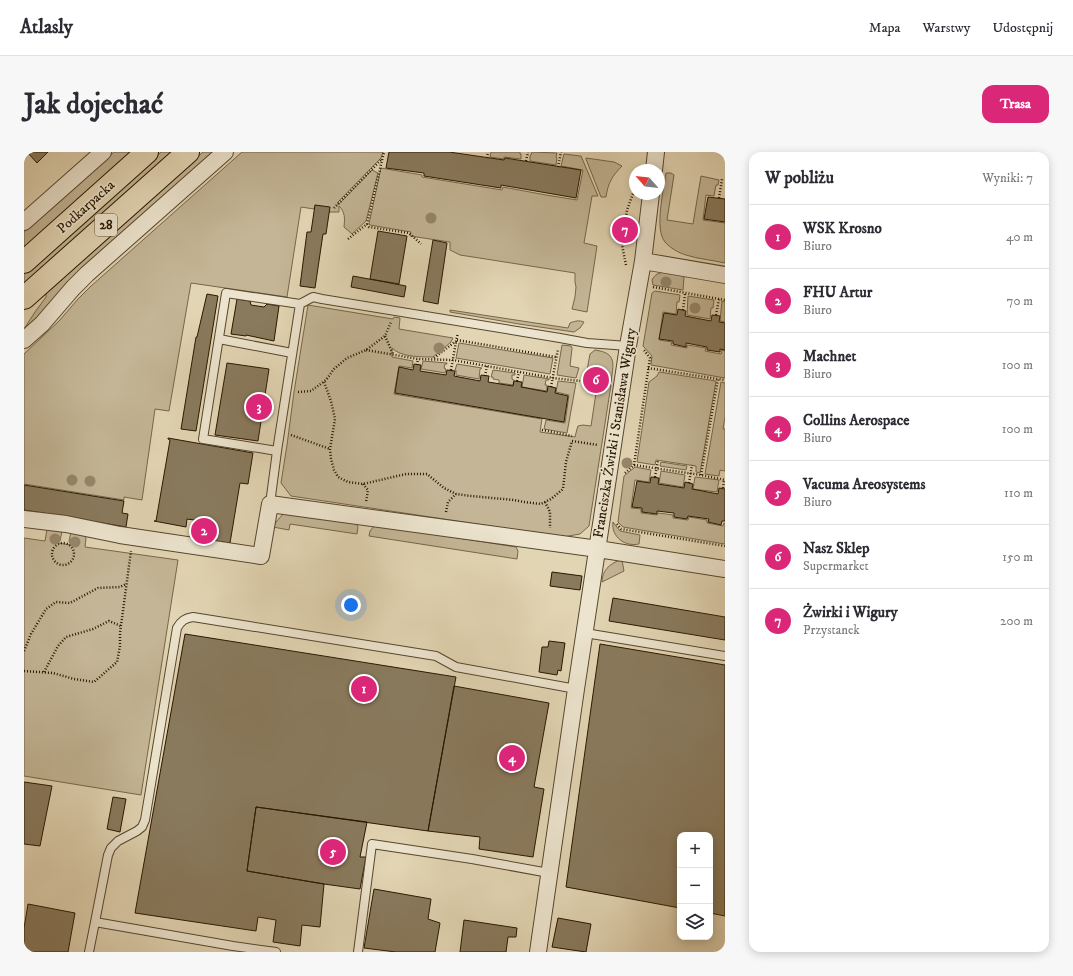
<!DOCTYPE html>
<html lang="pl">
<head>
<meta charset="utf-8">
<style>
	body { margin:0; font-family:"IM FELL DW Pica",serif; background:#f7f7f7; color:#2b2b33 }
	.controls { position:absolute; right:12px; bottom:12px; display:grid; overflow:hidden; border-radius:8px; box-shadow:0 2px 10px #0003 }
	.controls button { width:36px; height:36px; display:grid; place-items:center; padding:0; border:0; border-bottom:1px solid #e1e1e2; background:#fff; color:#2b2b33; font:20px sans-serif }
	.compass { position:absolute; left:605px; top:12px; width:36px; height:36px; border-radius:50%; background:#fff; box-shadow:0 2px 10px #0003; rotate:297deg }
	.you { position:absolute; left:327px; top:453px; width:14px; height:14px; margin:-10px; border:3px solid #fff; border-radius:50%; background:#1a73e8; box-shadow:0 0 0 6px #1a73e833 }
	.badge { display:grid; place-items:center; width:26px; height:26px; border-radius:50%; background:#db2777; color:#fff; font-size:13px; font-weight:700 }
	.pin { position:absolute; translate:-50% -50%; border:2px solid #fff; box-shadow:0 1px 4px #0006 }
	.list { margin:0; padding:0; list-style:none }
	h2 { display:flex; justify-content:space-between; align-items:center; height:52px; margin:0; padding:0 16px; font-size:17px }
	h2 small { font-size:13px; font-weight:400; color:#7c7c81 }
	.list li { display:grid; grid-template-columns:26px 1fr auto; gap:12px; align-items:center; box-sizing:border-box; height:64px; padding:0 16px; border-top:1px solid #e1e1e2 }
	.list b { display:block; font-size:15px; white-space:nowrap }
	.list p { margin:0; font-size:13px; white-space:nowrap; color:#7c7c81 }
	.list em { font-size:13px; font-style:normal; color:#7c7c81 }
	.icon { flex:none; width:22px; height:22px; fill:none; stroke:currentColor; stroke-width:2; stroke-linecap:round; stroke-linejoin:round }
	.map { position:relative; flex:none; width:701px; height:800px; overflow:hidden; border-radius:12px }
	header { display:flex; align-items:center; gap:24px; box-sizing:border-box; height:56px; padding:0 20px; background:#fff; border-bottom:1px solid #e1e1e2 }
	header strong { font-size:19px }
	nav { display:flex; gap:22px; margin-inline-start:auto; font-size:14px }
	.intro { display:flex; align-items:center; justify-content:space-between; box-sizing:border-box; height:96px; padding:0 24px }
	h1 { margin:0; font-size:28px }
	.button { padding:10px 18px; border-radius:12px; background:#db2777; color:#fff; font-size:14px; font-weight:700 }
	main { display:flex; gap:24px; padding:0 24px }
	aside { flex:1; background:#fff; border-radius:12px; box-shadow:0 2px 10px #0003 }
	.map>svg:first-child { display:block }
	.green { fill:#c3b595; stroke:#76664a }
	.building { fill:#897a5d; stroke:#291700 }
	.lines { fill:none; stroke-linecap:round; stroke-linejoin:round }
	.lane-casing { stroke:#57462d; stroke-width:10 }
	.street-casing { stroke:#57462d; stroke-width:18 }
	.primary-casing { stroke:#291700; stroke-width:24 }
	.path { stroke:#291700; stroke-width:2.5; stroke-dasharray:1 2; stroke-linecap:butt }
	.lane { stroke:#ece4ce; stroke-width:8 }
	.street { stroke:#ece4ce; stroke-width:16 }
	.primary { stroke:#e2d5b3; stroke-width:22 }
	.tree { fill:#968669 }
	.labels { text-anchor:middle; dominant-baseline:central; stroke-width:3.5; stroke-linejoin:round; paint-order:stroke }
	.shield { fill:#ece4ce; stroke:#64543e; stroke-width:1 }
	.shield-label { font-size:13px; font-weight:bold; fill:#291700 }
	.street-label { font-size:14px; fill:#291700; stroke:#ece4ce }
</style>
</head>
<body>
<header>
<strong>Atlasly</strong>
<nav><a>Mapa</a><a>Warstwy</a><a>Udostępnij</a></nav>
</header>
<div class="intro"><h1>Jak dojechać</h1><a class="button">Trasa</a></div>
<main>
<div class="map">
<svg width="701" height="800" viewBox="0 0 701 800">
	<rect width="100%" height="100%" fill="#e2d5b3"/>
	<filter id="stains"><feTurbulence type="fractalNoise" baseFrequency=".005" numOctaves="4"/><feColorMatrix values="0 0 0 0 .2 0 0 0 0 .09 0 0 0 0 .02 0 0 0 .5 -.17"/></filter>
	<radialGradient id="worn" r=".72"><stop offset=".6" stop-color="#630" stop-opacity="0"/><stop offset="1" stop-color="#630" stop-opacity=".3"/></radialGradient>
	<path class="green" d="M90,0H108L0,97V80Z
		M137,0H151L0,133V122Z
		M179,0H190L0,179V177L11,160L22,145V141L60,106Z
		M218,0H359L357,6L314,50V53L348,18L354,21L342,69L328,82L320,75C321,66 321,60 315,54V60H305L291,53L290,57L277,55L263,145L167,131L145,259L131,257L118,348L100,345V348L0,332V202L35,169L54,147L66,135Z
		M467,0H496V2H497V7L480,5V7L466,5Z
		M508,0L533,1L532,5L533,6L532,13L506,9V4L507,3Z
		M540,2L556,4H557L574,44H568L560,91L573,94L563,160L548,157L551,145L552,135L551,130V121L436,103L426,98V90L386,84L387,80L346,73L345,72L357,16L398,23V25L478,38L479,35L522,43L553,48L559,18L537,14Z
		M562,6L590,10L598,14C588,24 584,31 582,45H577L562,7Z
		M642,21H647L650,23L643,68L669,72L677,24L695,28L694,33H692L690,44L682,43L679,68L701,71V111C688,108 674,107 662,103C655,101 646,96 641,90C630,77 640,37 642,21Z
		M641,120L657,121L660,125L659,138L629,133L628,128C631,122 635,121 641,120Z
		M631,139L656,143L655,150H653L652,162L639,160L635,188L648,190L647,193L663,196V193L682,196L681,199L697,202L698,198L701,199V226L627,213L628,204L619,194L628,141Z
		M664,144L690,148L689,156H687L686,167L663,163Z
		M698,149L701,150V170L696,169Z
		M284,153L369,167L370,165L376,166L375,177L429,186L427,190L409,205C397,205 376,205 368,196V205L389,209L388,216L375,214L370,242L518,267L516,280L551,285L553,277L554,274L559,273L567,274L572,241C567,240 562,240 560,235L566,202L571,198C594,201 589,213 587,230L578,229L579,224L566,222L564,235L577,238L579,232L587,233L565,374L556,382L539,385L267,344L257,331L263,293L270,240Z
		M426,158L544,176L546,171C551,169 555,168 560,170L556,176L550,180L495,172L426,160Z
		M435,191L529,206L526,222L432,206Z
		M538,193L547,194L548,196L546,214L555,216L552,226L533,223Z
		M399,209L423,211V212H421L420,216L422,217L421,221L397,217Z
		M433,212L458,216L457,217H456L455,227L432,223V218H431Z
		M469,218L491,221V223H488V227L490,228L489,233L475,231V228L469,227V225H467Z
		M635,220L692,229L676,321L672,320V314L632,308L631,313L613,310L625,230L633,224Z
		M500,223L525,227V228H522L521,233H523V239L498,235Z
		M534,229L552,231L543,281L520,277L522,268L541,271L545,243L532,240Z
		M697,230L701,231V265L699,277H701V319L696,318L695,324L681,322Z
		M637,310L663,314L662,318L636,314Z
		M611,315L627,318L625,330L611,328L607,356L617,357V361L633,363L634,361L649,363V366L664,368L665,365L683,368V371L699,374L700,371H701V392L599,375L594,370L600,324Z
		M637,319L661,323L659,335L635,331Z
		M671,325L695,328L693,340L669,337Z
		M259,362L331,369L334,375L333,382L266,372L265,378L249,375L252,370Z
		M589,370L596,379L616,383L615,392C601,395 587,385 589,370Z
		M351,373L492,395L494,399L493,407L345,384L346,379Z
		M23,377L38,379L36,389L34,391L47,393L45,389L47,380L60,382L62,386L61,395L154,408L117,643L0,624V386L21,389Z
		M596,408H598L600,419L578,430C578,419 585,412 596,408Z"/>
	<path class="building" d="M3,0H24L13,11Z
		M365,0H425L480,8L481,6L557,18L552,46L477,33V36L400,24V21L362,16Z
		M684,45L701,47V70L680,67Z
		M291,53L306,55L302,82H299L291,136L276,134L283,80H287Z
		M354,79L383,84L375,132L346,127Z
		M409,88L423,91L414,152L399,149Z
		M329,124L382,134L380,145L327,135Z
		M183,142L194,144L172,279L157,277L172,185H173Z
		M213,147L226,149L227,153L240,155L243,152L255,154L250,189L222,183V184L207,182Z
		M654,157L662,159L661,164L687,169L688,163L696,164L695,170L701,171V198L696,197V200L683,198V195L662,191V195L649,192V189L635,187L640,161L653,163Z
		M203,211L245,217L234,289L191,283Z
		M390,212L397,213L396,219L422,223L423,218L431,219L430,224L456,229L457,223L465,224L464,230L489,234L490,229L498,230L497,235L523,240L524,234L532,236L531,241L544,244L540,270L371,241L375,215L389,218Z
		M566,223L577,225L575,237L564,235Z
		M144,286L229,301L224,332L216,331L206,391L174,387L177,369L163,367L162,375L130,369H132L146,288L144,287Z
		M627,325L635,326L634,332L660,336L661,330L669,332L668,337L694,342L695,336L701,337V369H698L697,373L684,370L685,367L664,364L663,367L650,365V361L633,359V362L618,360V356L608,355L613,329L626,331Z
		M0,333L100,349L98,361L104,362L102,375L0,358Z
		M528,420L558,424L556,438L526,434Z
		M589,446L701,465V488L585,469Z
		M161,482L432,525L404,679L232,655L223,719L300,732L296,775L278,773L276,794L249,790L252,768L234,765L232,779L111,761Z
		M525,489L541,491L537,519L534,518L533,523L515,520L518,495H524Z
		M576,492L701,513V764L686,761V683H656V756L542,735Z
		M430,534L525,551L510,635L520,637L509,705L455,697L456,685L404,679Z
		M0,630L28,634L16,694L0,692Z
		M89,645L102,647L96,680L83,677Z
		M232,655L343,670L336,705H342L336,737L300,732L223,719Z
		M350,737L407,747L404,767L416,771L411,800H372L340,796Z
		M4,752L51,761L44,800H0V776Z
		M534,766L567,772L562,800L528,795Z
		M440,768L493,776L492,785H484L482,800H436Z"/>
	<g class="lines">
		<g class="lane-casing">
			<path id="lane" d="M195,187L268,201
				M253,299L179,287L202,141L276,152
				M246,352L253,299L276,152L289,145L298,147L536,186L563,191L604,194
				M561,481L701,504
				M71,770L84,703L87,696L94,689L113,679L118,675L121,668L153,476C157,469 161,466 169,465L412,504L432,515L552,537
				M65,800L71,770L209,794L252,800
				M334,800L348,692L448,707L525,721"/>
		</g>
		<g class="street-casing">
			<path id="street" d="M630,18L632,0
				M0,70L79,0
				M619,109L701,123
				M0,188L18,172L49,136L63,122L201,0
				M0,367L42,372L96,383L237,404L246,352L574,397L701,417
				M514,800L552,537L604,194L619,109L627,42"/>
		</g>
		<g class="primary-casing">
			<path id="primary" d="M0,110L123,0
				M0,146L164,0"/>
		</g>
		<path class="path" d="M463,6L464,0
			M502,9L504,0
			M534,15L537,0
			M695,46L698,27
			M310,56L358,7
			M343,72L345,75L385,81L397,92
			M324,87L343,72L360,0
			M602,113L598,93L603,58L611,36
			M629,135L701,148
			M659,158L661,142
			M692,163L695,147
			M361,184L369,202
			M433,188L532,205
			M342,198L394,207L429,208L529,226L556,229
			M410,206L432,189L434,181
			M393,213L394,207
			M624,216L694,227
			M427,218L432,190
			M461,224L463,214
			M493,229L495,220
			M300,230L307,249L311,267L306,297L307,307L310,318L314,325L324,330L339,332L382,322H403L420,336L432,342L447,344L490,348L500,350L517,352L527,347L539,337L542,310L548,289L574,293
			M577,230L584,231
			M527,235L534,197
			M274,240L287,239L302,228L310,217L323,206L342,198L361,184L367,170
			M518,278L548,284
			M267,283L306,297
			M610,313L677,323L701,328
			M601,321L610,313L626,206L620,198
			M677,323L694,227L701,228
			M631,325L634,308
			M665,331L668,313
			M339,332L344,338L342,350
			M699,336L700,328
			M521,350L526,360V376
			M422,360L424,350L432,342
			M593,372L597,377L701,394
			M28 402a11 11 0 1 1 22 0a11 11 0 1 1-22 0Z
			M0,499L7,482L22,457L32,450L46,451L74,436L96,435L102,432
			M0,519L29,521L50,527L70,530L93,510L96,494V481L107,399
			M20,520L34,494L42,485L69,477L85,469L97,474"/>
		<use href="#lane" class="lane"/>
		<use href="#street" class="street"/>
		<use href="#primary" class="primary"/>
	</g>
	<g class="tree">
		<circle cx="407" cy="66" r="5.5"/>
		<circle cx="642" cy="130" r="5.5"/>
		<circle cx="671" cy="156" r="5.5"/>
		<circle cx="415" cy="196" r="5.5"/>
		<circle cx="603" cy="311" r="5.5"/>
		<circle cx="48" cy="328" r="5.5"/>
		<circle cx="66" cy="329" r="5.5"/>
		<circle cx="31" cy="387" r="5.5"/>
		<circle cx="51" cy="390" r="5.5"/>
	</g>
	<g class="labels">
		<rect class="shield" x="71" y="62" width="22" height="22" rx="3"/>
		<g class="shield-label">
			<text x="82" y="73">28</text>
		</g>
		<g class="street-label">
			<text transform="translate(62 55) rotate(-42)">Podkarpacka</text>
			<text transform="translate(591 281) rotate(-81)">Franciszka Żwirki i Stanisława Wigury</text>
		</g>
	</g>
	<rect width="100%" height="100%" filter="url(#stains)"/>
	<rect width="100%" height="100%" fill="url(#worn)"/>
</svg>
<div class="controls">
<button>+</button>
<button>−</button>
<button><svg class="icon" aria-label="layers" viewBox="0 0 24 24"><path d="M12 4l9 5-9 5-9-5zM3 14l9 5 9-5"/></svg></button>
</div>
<svg class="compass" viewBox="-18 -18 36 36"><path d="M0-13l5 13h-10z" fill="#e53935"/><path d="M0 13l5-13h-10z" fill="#7c7c81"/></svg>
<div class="you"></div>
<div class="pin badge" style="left:340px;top:537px">1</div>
<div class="pin badge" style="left:180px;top:379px">2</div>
<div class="pin badge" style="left:235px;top:255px">3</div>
<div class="pin badge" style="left:488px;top:606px">4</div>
<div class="pin badge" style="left:309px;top:700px">5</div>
<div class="pin badge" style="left:572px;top:228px">6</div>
<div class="pin badge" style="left:601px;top:78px">7</div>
</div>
<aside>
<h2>W pobliżu<small>Wyniki: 7</small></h2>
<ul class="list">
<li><span class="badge">1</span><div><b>WSK Krosno</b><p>Biuro</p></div><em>40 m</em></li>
<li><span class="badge">2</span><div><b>FHU Artur</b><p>Biuro</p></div><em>70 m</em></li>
<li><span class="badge">3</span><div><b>Machnet</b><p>Biuro</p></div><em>100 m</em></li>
<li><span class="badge">4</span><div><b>Collins Aerospace</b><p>Biuro</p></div><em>100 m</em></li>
<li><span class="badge">5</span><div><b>Vacuma Areosystems</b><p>Biuro</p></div><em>110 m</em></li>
<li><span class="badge">6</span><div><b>Nasz Sklep</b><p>Supermarket</p></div><em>150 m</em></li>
<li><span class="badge">7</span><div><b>Żwirki i Wigury</b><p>Przystanek</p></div><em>200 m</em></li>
</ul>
</aside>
</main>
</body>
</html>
